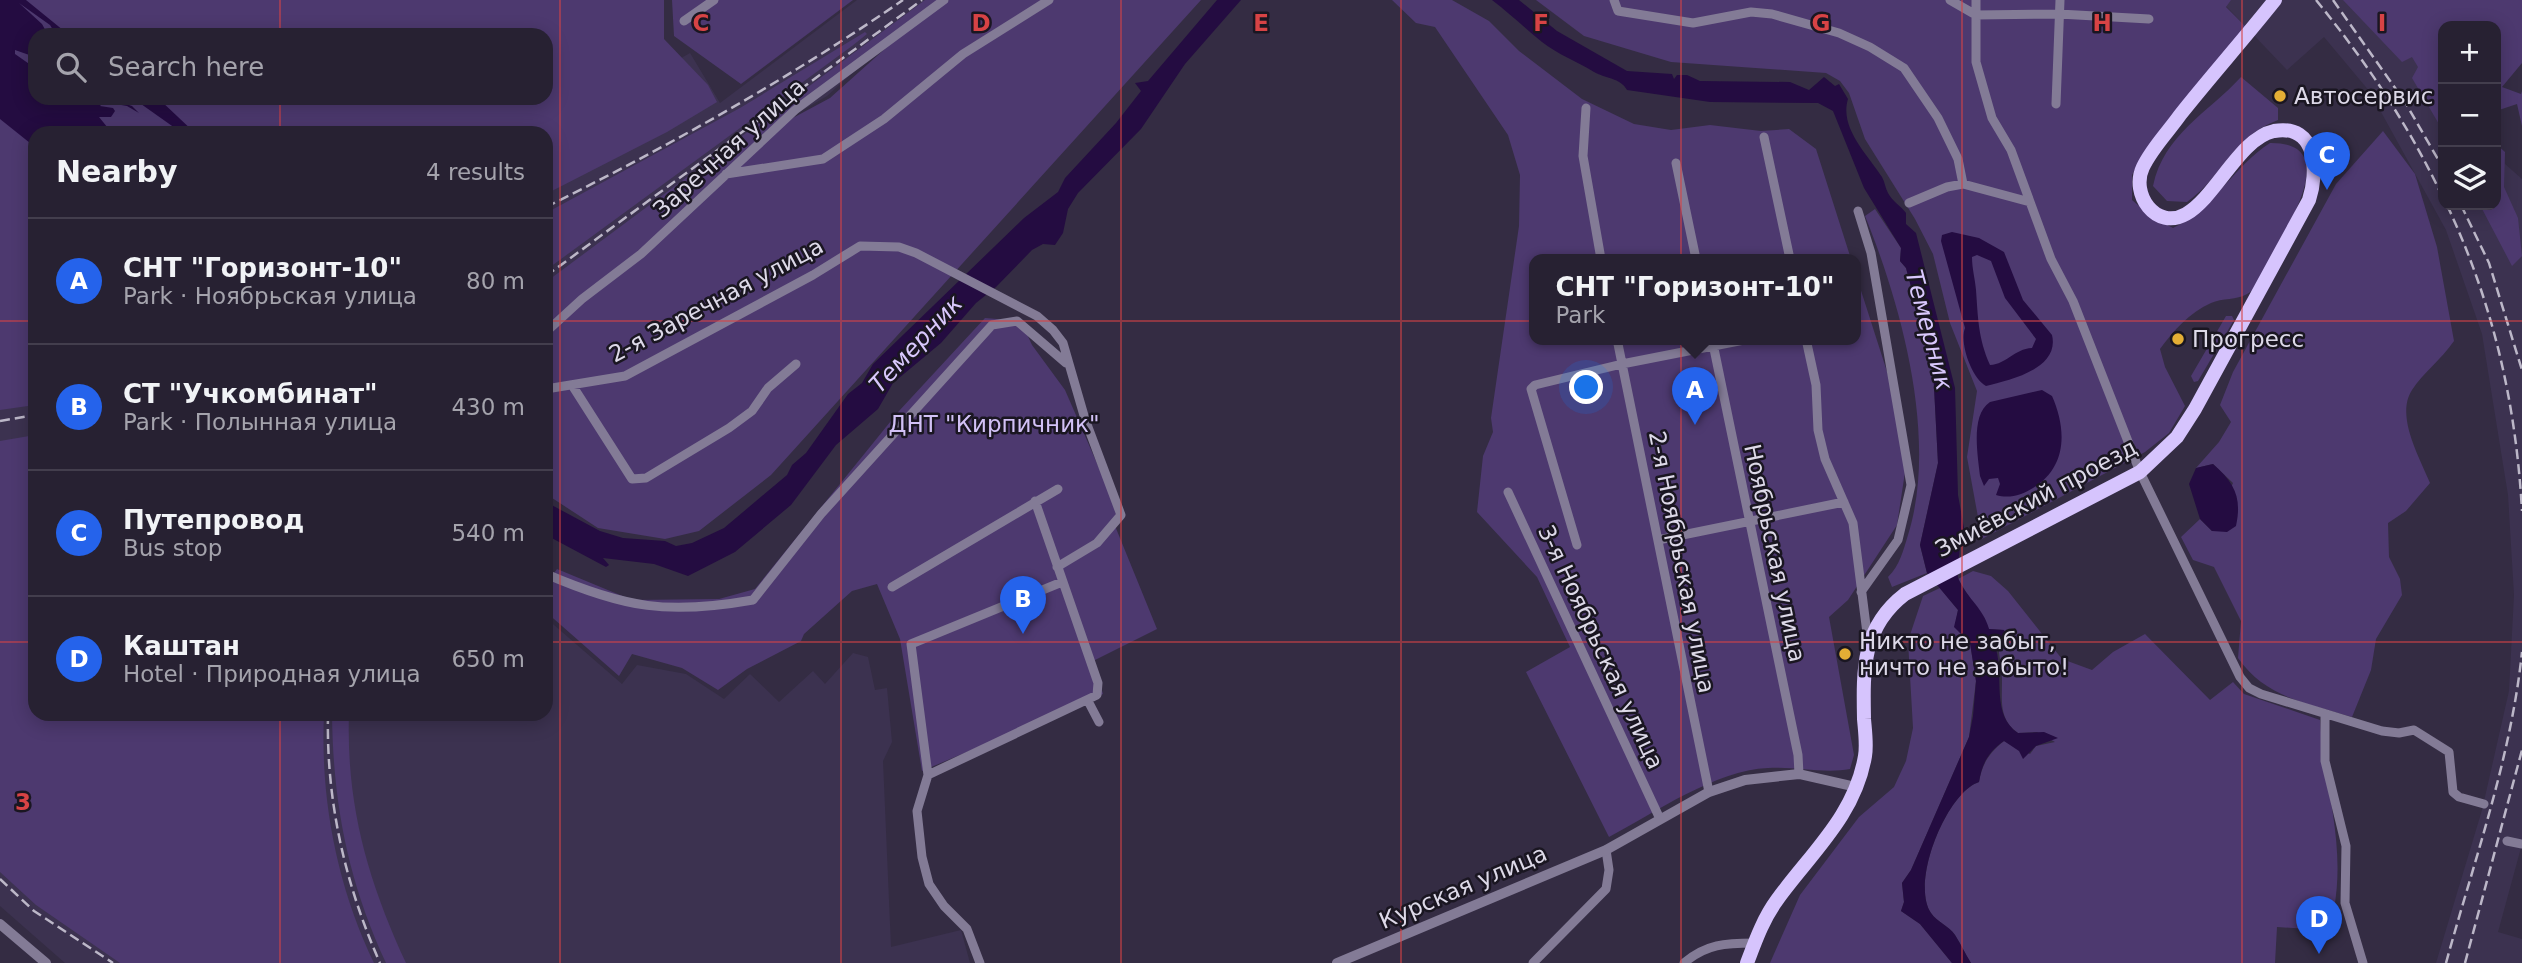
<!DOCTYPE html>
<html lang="en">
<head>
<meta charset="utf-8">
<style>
	body { margin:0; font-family:"DejaVu Sans",sans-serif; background:#2f293a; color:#f1f3f6 }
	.controls { position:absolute; right:21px; top:21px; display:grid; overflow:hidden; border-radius:14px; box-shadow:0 4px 18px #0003 }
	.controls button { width:63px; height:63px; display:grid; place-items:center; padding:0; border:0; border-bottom:2px solid #433e4d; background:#272132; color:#f1f3f6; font:35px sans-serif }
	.you { position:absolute; left:1587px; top:388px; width:24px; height:24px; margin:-18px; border:5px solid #fff; border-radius:50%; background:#1a73e8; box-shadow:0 0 0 10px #1a73e833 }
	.badge { display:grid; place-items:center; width:46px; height:46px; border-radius:50%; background:#2563eb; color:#fff; font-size:23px; font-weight:700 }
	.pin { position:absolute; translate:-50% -58px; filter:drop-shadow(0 2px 4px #0008) }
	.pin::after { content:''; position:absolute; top:37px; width:24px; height:21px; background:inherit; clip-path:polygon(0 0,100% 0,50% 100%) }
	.popup { position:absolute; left:1529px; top:254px; width:332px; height:91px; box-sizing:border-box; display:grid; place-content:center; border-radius:14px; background:#272132; filter:drop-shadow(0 2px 5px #0005); font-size:23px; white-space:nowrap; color:#a4a3ac }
	.popup b { font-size:26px; color:#f1f3f6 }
	.popup::after { content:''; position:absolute; left:50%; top:100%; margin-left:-14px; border:14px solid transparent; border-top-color:#272132 }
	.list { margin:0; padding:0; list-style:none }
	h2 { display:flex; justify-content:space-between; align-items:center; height:91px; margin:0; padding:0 28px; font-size:30px }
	h2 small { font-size:23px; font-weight:400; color:#a4a3ac }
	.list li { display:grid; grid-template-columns:46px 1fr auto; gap:21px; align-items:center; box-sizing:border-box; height:126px; padding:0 28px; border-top:2px solid #433e4d }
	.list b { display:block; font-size:26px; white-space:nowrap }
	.list p { margin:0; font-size:23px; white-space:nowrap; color:#a4a3ac }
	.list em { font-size:23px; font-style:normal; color:#a4a3ac }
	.icon { flex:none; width:38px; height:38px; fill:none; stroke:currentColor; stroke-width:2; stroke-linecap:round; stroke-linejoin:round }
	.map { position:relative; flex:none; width:2522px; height:963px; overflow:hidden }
	.search { position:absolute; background:#272132; box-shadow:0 4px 18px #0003; left:28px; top:28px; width:525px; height:77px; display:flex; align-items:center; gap:18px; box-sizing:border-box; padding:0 24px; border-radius:21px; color:#a4a3ac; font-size:26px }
	.panel { position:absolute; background:#272132; box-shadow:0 4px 18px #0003; left:28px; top:126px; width:525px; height:595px; border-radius:21px }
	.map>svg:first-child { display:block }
	.built { fill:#3c3250 }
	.green { fill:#4d396f; fill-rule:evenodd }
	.water { fill:#240c41; fill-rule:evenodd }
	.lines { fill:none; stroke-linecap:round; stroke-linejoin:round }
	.minor { stroke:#837b96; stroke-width:9 }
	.tertiary { stroke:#837b96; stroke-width:10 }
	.primary { stroke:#d6c4fd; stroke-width:14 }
	.rail { stroke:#bcb7c8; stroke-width:2.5; stroke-dasharray:10 5; stroke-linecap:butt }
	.grid { fill:none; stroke:#d74345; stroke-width:2; stroke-opacity:0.55 }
	.poi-dot { fill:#e4ae35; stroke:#1a1621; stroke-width:2.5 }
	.labels { text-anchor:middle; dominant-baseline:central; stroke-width:5; stroke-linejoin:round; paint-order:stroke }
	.poi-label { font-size:23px; fill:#ddd9e8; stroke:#1a1621; text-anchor:start }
	.street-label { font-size:23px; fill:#ddd9e8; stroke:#1a1621 }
	.park-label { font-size:23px; fill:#d2c1f6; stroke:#1a1621 }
	.water-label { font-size:24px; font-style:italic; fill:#d9c8fd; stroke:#1a1621 }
	.grid-label { font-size:23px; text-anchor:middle; font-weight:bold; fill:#d74345; stroke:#1a1621; stroke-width:5; stroke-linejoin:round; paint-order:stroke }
</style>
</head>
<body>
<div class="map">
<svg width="2522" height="963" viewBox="0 0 2522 963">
	<rect width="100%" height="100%" fill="#342c43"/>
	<path class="built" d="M857,0H942L903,27L827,96L745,144L546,324V135L690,53L720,103Z
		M2230,0H2360L2443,89V205H2496V156L2522,179V844L2498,932L2522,939V963H2436L2482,810L2509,691L2514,595L2508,495L2482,334L2446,230L2370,92L2324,37L2287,70L2226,6Z
		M35,362V457L0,460V370Z
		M546,618L622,684L637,665L686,674L724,699L750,674L779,702L813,671L825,684L853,653L868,657L875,690L887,688L892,742L883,761L891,947L961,930L970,963H360L273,714H546Z
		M0,836L162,963H65L0,906Z"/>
	<path class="green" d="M0,0H664V39L708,85L717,102L667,132L546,194V133H35V405L0,410ZM35,35H546V98H35Z
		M672,0H853L741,84L674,36Z
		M925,0H942L776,127L830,98L906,30L949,0H1201L771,475L699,531L665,539L598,528L546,494V282Z
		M1392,0H1452L1489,21L1519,51L1582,99L1634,124L1671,130L1710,125L1761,131L1789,129L1816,149L1851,259H1534V339H1856V275L1890,381L1905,472L1897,525L1848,600L1829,617L1854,755L1850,769C1824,774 1794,766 1768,768C1716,770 1654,813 1609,837L1526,672L1570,647L1537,577L1477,512L1483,456L1493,432L1491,418L1519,226L1520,175L1508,135L1435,27L1416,23Z
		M1536,0H2231L2226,7L2246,27L2144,152L2132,175V200L2152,217L2173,228C2213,209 2234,166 2270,143C2338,142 2294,214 2278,245C2271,259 2262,286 2247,294C2237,300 2222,298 2211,303C2189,313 2174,330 2160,349L2165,367L2185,406L2169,433L2145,452L1982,539L1967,457L1977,391L1950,323L1933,254L1915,219L1865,139L1849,93L1840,81L1826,73L1671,62L1584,36Z
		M2343,0H2522V63L2502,87L2521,94L2522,91V126L2517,104L2496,111V26H2443V131L2412,78L2418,67L2412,57L2402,62Z
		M865,32L867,34L852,46L546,270V213L740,108Z
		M2241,77L2278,108V120C2229,139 2225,175 2187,202L2167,201L2153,186C2164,134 2208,113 2241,77Z
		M2383,131L2415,174L2437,247L2454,341C2441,360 2423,373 2412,390C2395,416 2420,458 2430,483L2406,511L2388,523L2389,557L2400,579L2402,595L2376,639L2371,670L2352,717C2307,703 2266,698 2238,658L2241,621L2214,567L2193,560L2181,537L2200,519L2212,531L2233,483L2213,464L2196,468L2219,442L2231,422L2220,405L2233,372L2336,184Z
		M2496,144L2505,152L2504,187L2518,218L2522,256L2512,266L2480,205H2496Z
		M1875,209L1901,248L1900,261L1906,268L1933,368L1938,463L1920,545L1927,573L1892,587L1888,577C1900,565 1903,551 1908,535C1938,439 1902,307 1865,216Z
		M2226,316H2232L2234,320L2198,381L2194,382L2191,376Z
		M985,318L1021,321L1032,345L1065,390L1120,516L1113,521L1157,629L1093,661L1103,694L922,771L900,639L877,584L852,591L804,634L801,641L747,669L718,690L682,668L632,654L619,676L546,612V584L557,569L632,600L719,599L755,589L899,411Z
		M35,435V714H324C320,799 337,886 374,963H120L36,905L0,872V441Z
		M1973,571L1991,576L2008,591L2062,659L2092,670L2113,652L2145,634L2210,700L2233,682L2244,694L2320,720C2324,787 2346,842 2334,909L2308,929L2277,927L2275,963H1971C1965,954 1961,944 1955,935C1949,926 1937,922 1931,913C1910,882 1947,792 1979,782C1982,764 1989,753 2004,741L2030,754L2036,746L2055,742L2037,732L2018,733C1994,716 2005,691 2001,667C1999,648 1996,649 2004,630L1989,629L1958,579Z
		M1940,588L1958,610L1955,627L1970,643L1976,681L1969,737L1911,870L1902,883L1904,902L1901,911L1920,924L1952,963H1770L1800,895L1859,817L1894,787L1906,761L1913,728L1908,641L1923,596Z
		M332,714H349C346,805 368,881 406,963H386C348,881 333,804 332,714Z"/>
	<path class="water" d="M0,0H26L69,35H56L50,25L19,3L42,24L48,35H35V57L15,50V54L35,68V98H119L117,101L132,106L139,113L127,106L104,102L100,106L113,108L115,111L111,117H99L112,133H35V147L0,119Z
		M1217,0H1241L1185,64L1141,129L1078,193L1068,209L1063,233L1055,245L1043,244L1032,250L996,287L976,303L941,343L893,383L878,409L836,445L791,505L735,552L688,576L654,564L603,558L609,565L606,567L546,535V502L600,531L623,538L665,541L676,546L692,543L724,528L787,475L792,465L806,453L848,394L862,383L873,364L1024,218L1058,192L1065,178L1116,123L1141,91L1135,83L1148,81Z
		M1492,0H1519L1557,31L1627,71L1672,74L1674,79L1677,75H1687L1700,81L1790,82L1809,90L1824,77L1835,86L1839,84L1848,99C1839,128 1868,155 1882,177C1885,182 1885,188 1888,193C1892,201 1901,206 1906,213V224L1916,233L1955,388L1958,495L1964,528L1958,541C1963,553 1954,568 1959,580C1967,598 1984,609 1989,629L2004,630L2006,634L1996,649C2004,677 1991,715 2018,733L2044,732L2058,738L2036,746L2023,759L2019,751L2004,741C1988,752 1982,764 1979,782C1947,792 1910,882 1931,913C1937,922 1949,926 1955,935C1961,944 1965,954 1971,963H1952L1920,924L1901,911L1904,902L1902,883L1911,870L1969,737L1973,716L1976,681L1970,643L1954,627L1958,610L1927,573L1920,545L1938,463L1933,368L1906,268L1900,261L1901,248L1864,188L1833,111L1818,103L1710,102L1627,90C1621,78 1604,78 1594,72C1578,62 1557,54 1542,42C1525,28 1510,14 1492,0Z
		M157,98L160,100L195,133H182L134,99Z
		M1952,232L1979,238L2004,252L2023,300L2052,335C2060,369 2010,380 1986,386C1972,379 1959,343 1965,328L1941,241L1942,235ZM1977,255L1991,261L2005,298L2036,339L2032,348C2014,349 2007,364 1990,365C1978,338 1978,317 1976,290C1975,278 1972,269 1972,257Z
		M2042,390L2052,396C2067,430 2067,467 2033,488C2022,495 2009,499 1996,495L2000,484L1998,478L1989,479L1984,486L1980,476C1978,456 1970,415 1990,402Z
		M2213,464C2235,483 2242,498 2236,526L2227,532L2212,531L2200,519L2189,484L2196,468Z"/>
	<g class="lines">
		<path class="minor" d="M1614,0L1618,11L1693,23L1751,12L1772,14L1839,33L1870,47L1904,68L1938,118L1958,159L1963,184
			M1950,0L1976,15L2059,14L2149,19
			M1976,0V62L1992,118L2011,150L2051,259L2073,301L2140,472L2240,677L2249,688L2261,694L2382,731L2399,733L2414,730L2449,752L2453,792L2459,797L2484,804
			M684,21L714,0
			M2056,104L2060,0
			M1586,108L1583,156L1601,259
			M1764,137L1790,259
			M1676,163L1696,259
			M726,174L823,159L884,119L963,54L1049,0
			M1909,203L1947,187L1963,184L2030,202
			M1858,211L1871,253L1911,485L1898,540L1861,592
			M546,332L582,299L641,254L795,110L944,0
			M1617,339L1709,792
			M1712,339L1798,755L1799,774
			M1806,339L1816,385L1818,430L1825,459L1853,523L1868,641
			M572,385L632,479L646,478L729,428L752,411L768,388L796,364
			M546,389L625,376L813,275L860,246L899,247L916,253L1037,316L1053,330L1063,343L1085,419L1121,515L1097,543L1057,567
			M1508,492L1660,819
			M1658,540L1844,502
			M1577,545L1531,389L1535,385L1622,364L1749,339
			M546,574C625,608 668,615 753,600L821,514L992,325L1017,321L1066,363
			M892,587L1058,489
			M1088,701L1099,722
			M2325,714V761L2346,846L2345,903L2363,963
			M928,775L1097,695L1098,683L1035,501
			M2507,841L2522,844
			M980,963L967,929L944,906L929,884L922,857L917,811L928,775L911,644L1062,582
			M1533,963L1606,889L1609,870L1606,850
			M1684,963C1706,944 1726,943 1754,943"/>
		<path class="tertiary" d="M0,924L46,963
			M1337,963L1606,850L1709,792L1745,780L1799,774L1856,787"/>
		<path class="primary" d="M1747,963C1755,942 1763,919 1777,900C1810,854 1855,816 1865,756C1867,745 1865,731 1864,719C1863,669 1862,627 1905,594L2140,472L2177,437L2195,409L2309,200C2318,173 2318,123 2274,131C2240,138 2216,197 2186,214C2156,231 2130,194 2143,167C2152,148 2168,132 2180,115C2211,76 2244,39 2275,0"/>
		<path class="rail" d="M2316,0C2365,60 2410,127 2443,198
			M2333,0L2405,102L2443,168
			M2447,205C2493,303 2516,403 2522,511
			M2461,205L2489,263L2522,370
			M546,207C669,146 790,78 903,0
			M546,276L922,0
			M0,421L35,415
			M328,714C326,801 345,884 380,963
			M0,879L34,911L113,963
			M2446,963C2474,861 2511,758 2522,652
			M2465,963L2522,750"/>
	</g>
	<path class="grid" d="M280,0V35M560,0V963M841,0V963M1121,0V963M1401,0V963M1681,0V963M1962,0V963M2242,0V963M280,98V133M0,321H35M546,321H2522M0,642H35M546,642H2522M280,714V963"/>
	<g class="poi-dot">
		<circle cx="2280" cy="96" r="7"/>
		<circle cx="2178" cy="339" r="7"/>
		<circle cx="1845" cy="654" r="7"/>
	</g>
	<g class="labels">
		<g class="poi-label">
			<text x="2294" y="96">Автосервис</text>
			<text x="2192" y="339">Прогресс</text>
			<text x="1859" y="641">Никто не забыт,<tspan x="1859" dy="26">ничто не забыто!</tspan></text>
		</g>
		<g class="street-label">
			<text transform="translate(729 148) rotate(-42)">Заречная улица</text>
			<text transform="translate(716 300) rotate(-28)">2-я Заречная улица</text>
			<text transform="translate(2036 498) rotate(-28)">Змиёвский проезд</text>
			<text transform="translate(1775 553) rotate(78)">Ноябрьская улица</text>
			<text transform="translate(1682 562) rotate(79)">2-я Ноябрьская улица</text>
			<text transform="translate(1601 647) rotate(65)">3-я Ноябрьская улица</text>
			<text transform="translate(1463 887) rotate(-23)">Курская улица</text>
		</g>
		<g class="park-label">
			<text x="994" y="424">ДНТ "Кирпичник"</text>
		</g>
		<g class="water-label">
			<text transform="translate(1929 330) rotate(75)">Темерник</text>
			<text transform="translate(916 344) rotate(-47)">Темерник</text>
		</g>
	</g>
	<g class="grid-label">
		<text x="701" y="31">C</text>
		<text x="981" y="31">D</text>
		<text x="1261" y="31">E</text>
		<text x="1541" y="31">F</text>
		<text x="1821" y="31">G</text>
		<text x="2102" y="31">H</text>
		<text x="2382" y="31">I</text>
		<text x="23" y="810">3</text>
	</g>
</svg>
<div class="controls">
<button>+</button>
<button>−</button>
<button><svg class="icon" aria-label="layers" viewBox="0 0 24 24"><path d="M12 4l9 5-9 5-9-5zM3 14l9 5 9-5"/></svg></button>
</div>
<div class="you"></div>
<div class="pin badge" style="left:1695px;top:425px">A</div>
<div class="popup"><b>СНТ &quot;Горизонт-10&quot;</b>Park</div>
<div class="pin badge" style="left:1023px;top:634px">B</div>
<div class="pin badge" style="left:2327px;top:190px">C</div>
<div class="pin badge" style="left:2319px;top:954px">D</div>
<div class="search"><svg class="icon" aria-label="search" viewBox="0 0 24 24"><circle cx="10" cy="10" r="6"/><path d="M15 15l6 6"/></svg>Search here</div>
<section class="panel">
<h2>Nearby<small>4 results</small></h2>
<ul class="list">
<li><span class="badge">A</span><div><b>СНТ &quot;Горизонт-10&quot;</b><p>Park · Ноябрьская улица</p></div><em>80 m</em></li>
<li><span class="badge">B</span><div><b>СТ &quot;Учкомбинат&quot;</b><p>Park · Полынная улица</p></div><em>430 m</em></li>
<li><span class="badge">C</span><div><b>Путепровод</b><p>Bus stop</p></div><em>540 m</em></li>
<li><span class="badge">D</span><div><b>Каштан</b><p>Hotel · Природная улица</p></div><em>650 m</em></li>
</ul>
</section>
</div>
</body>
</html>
